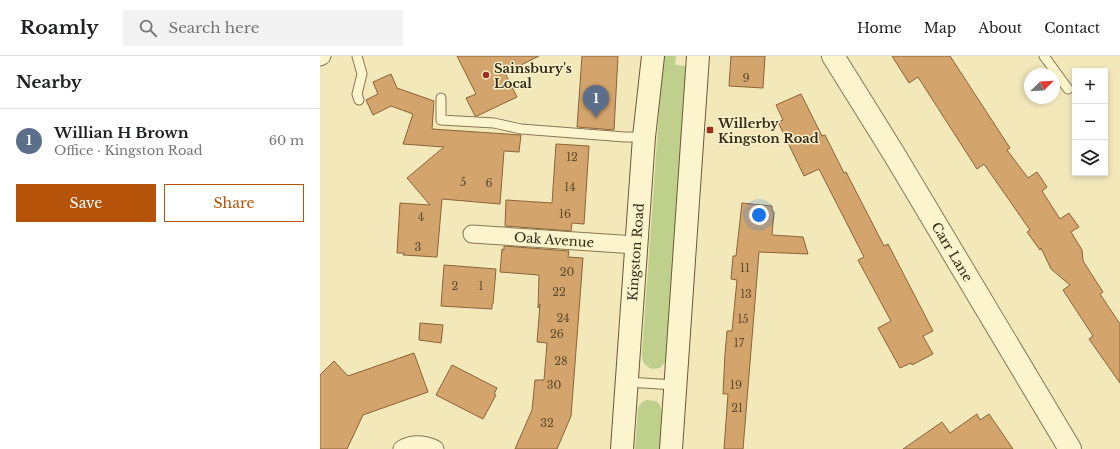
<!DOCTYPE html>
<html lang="en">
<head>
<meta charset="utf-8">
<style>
	body { margin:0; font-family:"Libre Baskerville",serif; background:#f2f2f2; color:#202124 }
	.controls { position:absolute; right:12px; top:12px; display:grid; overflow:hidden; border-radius:0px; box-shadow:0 2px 6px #0003 }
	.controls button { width:36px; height:36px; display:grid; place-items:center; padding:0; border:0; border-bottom:1px solid #e0e0e0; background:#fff; color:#202124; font:20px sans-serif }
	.compass { position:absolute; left:704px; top:12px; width:36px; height:36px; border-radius:50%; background:#fff; box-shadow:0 2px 6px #0003; rotate:66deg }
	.you { position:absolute; left:439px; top:159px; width:14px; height:14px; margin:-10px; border:3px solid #fff; border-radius:50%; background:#1a73e8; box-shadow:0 0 0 6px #1a73e833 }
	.badge { display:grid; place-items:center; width:26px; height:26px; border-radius:50%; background:#b45309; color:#fff; font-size:13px; font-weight:700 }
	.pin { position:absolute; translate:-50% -33px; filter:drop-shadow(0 1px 2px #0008) }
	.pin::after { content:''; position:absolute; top:21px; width:14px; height:12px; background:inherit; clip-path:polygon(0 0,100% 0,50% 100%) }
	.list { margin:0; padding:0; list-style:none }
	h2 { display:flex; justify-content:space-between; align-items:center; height:52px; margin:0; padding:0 16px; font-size:17px }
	h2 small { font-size:13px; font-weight:400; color:#757577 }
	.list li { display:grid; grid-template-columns:26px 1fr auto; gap:12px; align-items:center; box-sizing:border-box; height:64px; padding:0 16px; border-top:1px solid #e0e0e0 }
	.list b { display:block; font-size:15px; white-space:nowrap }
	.list p { margin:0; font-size:13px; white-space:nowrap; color:#757577 }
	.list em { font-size:13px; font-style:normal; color:#757577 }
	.actions { display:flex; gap:8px; padding:12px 16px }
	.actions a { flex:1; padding:9px 0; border:1px solid #b45309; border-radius:0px; text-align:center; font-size:14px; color:#b45309 }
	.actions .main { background:#b45309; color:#fff }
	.icon { flex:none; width:22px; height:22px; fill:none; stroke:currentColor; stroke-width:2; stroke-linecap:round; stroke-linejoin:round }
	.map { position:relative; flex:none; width:800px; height:393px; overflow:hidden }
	header { display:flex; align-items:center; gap:24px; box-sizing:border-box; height:56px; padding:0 20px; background:#fff; border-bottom:1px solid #e0e0e0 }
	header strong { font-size:19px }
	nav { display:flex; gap:22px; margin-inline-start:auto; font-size:14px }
	.search { width:280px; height:36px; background:#f2f2f2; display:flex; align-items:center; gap:10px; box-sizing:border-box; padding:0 14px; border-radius:0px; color:#757577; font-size:15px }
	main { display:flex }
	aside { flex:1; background:#fff }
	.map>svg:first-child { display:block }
	.green { fill:#bfd08d }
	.building { fill:#d3a56c; stroke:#8b6337 }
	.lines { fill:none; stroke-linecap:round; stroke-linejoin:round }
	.service-casing { stroke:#897753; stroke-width:11 }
	.minor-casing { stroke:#897753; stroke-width:19 }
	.tertiary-casing { stroke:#897753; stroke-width:24 }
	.secondary-casing { stroke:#6b5836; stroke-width:24 }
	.service { stroke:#fcf4cd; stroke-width:9 }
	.minor { stroke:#fcf4cd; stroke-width:17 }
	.tertiary { stroke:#fcf4cd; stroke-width:22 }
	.secondary { stroke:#fcf4cd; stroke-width:22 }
	.poi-dot { fill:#9e2e1e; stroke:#f8f1ca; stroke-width:1.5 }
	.labels { text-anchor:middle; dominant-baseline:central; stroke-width:3; stroke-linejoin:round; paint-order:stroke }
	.number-label { font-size:11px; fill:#5e4a2e }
	.poi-label { font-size:13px; font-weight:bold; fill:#372c19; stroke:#f8f1ca; text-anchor:start }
	.street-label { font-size:13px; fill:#372c19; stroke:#f8f1ca }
</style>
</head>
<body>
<header>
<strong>Roamly</strong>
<div class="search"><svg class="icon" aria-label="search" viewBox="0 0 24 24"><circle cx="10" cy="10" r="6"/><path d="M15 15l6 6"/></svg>Search here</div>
<nav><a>Home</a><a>Map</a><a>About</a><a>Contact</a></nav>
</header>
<main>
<aside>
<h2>Nearby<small></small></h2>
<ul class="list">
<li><span class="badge" style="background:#5c6f8a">1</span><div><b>Willian H Brown</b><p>Office · Kingston Road</p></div><em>60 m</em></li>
</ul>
<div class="actions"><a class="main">Save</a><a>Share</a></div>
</aside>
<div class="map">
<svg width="800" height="393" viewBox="0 0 800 393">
	<rect width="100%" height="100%" fill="#f2e8ba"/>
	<path class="green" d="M343,0H356L355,9L368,10L347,304L340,312L332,313C324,310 322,305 322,297Z
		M326,344L336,345C348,353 341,379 340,393H315L318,352L321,347Z"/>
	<path class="building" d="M137,0H219L185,17L197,41L157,60H155L146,42L156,38Z
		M262,0H298L294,74L257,71Z
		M411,0H445L443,32L409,30Z
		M572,0H630L690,92L687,94L708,122L717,116L727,131L722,135L740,163L749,157L759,171L751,176L762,194L763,205L783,236L780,238L800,268V327L769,283L773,280L743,234L750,229L731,213L721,192L720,194L707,176L710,174L664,108L657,113L598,21L589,27Z
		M71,18L77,32L114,45L112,73L201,79L199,96L184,95L180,148L122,143L117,201L83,199L84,197H77L80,147L110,149L87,122L124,91L83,88L93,58L71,50L53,59L46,44L58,38L53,26Z
		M481,38L502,80L505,79L524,117L526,116L564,190L568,188L613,275L603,280L613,298L592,309L591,307L580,312L558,272L571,265L538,204L544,201L499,113L484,120L458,66L463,64L456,49Z
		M236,88L269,90L264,168L252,167L251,175L185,170L186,144L232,147Z
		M422,147L452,150V155L454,156L452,179L483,181L488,198L439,196L423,393H404L408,338H403L405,298L407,275H412L417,224L411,223L413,200H416Z
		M184,190L249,195L248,201L263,202L251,360L237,393H195L212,354L215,324H224L227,287L217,286L220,248L218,252L219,219L180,216L182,193L184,194Z
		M124,209L176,213L173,248H172V253L121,250Z
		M100,267L123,269L121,287L99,284Z
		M94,297L108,336L43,359L27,393H0V319L14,305L28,320Z
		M132,309L177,332L174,338L176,339L163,363L116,339Z
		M657,358L660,364L669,358L693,393H583L622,366L630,377Z"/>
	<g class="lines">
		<g class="service-casing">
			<path id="service" d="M37,0L42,18L37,38L39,44
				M724,0L748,33
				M121,42V64L174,67L201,73L305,81H324
				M307,326L355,329"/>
		</g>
		<g class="minor-casing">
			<path id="minor" d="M0,1L2,0
				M152,178L316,189
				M82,393C93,387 104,388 115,393"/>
		</g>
		<g class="tertiary-casing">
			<path id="tertiary" d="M513,0L574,98L750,393"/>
		</g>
		<g class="secondary-casing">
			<path id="secondary" d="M302,393L324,81L333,0
				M351,393L378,0"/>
		</g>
		<use href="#service" class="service"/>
		<use href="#minor" class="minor"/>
		<use href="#tertiary" class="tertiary"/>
		<use href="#secondary" class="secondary"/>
	</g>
	<g class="poi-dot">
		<circle cx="166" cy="19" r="4"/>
		<rect x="386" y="70" width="8" height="8" rx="2"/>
	</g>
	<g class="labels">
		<g class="number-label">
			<text x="426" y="22">9</text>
			<text x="252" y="101">12</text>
			<text x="143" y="126">5</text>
			<text x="169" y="127">6</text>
			<text x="250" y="131">14</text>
			<text x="245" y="158">16</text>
			<text x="101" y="161">4</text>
			<text x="98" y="191">3</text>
			<text x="425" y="212">11</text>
			<text x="247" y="216">20</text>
			<text x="135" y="230">2</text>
			<text x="161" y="230">1</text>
			<text x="239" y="236">22</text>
			<text x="426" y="238">13</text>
			<text x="243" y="262">24</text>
			<text x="423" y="263">15</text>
			<text x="237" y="278">26</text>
			<text x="419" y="287">17</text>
			<text x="241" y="305">28</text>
			<text x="234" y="329">30</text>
			<text x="416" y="329">19</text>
			<text x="417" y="352">21</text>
			<text x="227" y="367">32</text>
		</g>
		<g class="poi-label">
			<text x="174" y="12">Sainsbury's<tspan x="174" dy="15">Local</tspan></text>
			<text x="398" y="67">Willerby<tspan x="398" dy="15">Kingston Road</tspan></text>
		</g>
		<g class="street-label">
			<text transform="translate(234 184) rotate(4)">Oak Avenue</text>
			<text transform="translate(316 196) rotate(-86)">Kingston Road</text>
			<text transform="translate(632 196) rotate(59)">Carr Lane</text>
		</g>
	</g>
</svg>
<div class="controls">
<button>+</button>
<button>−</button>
<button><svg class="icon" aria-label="layers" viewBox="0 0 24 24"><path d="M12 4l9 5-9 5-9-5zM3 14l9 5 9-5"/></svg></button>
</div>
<svg class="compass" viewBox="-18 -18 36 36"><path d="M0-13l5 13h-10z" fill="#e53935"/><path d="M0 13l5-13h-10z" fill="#757577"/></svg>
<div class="you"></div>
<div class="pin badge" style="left:276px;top:62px;background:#5c6f8a">1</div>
</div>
</main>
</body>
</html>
